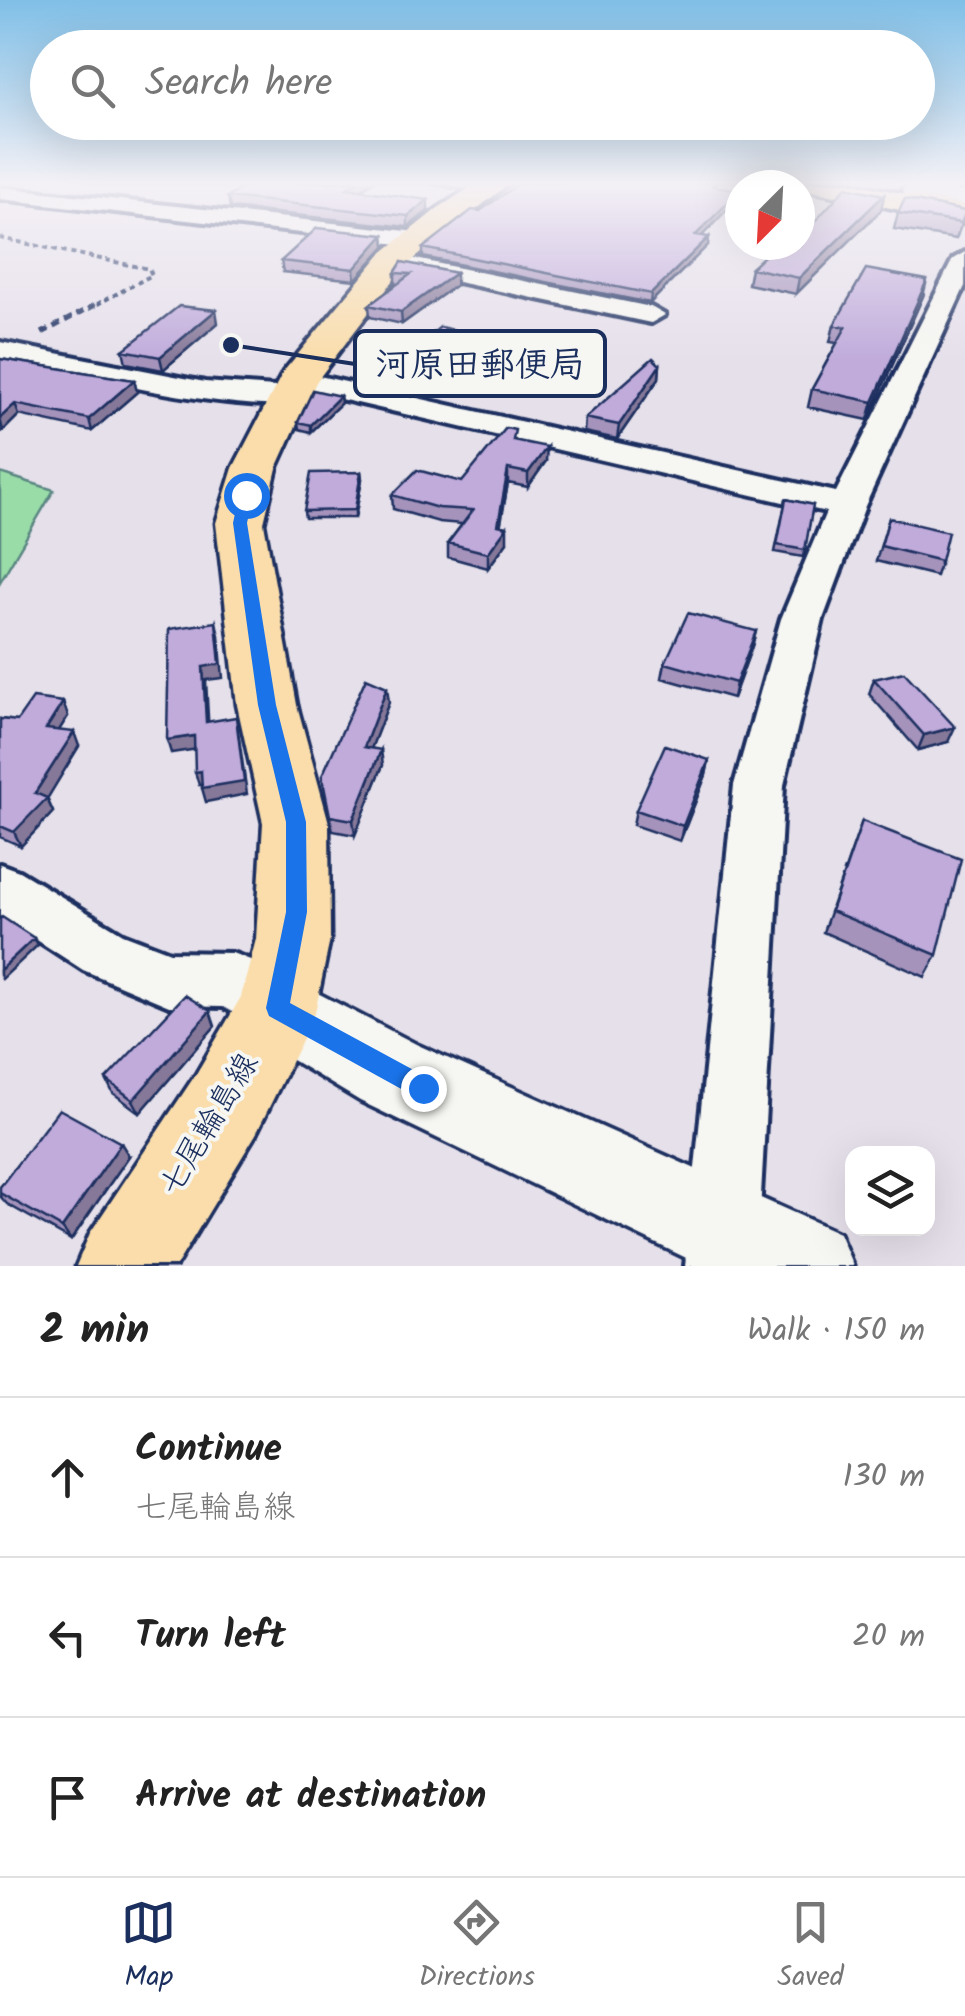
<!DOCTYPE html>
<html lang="en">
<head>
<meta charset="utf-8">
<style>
	body { margin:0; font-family:Kalam,"Klee One",sans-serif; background:#f6f6f6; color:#222 }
	.controls { position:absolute; right:30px; bottom:30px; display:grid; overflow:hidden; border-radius:20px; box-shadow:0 10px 40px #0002 }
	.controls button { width:90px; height:90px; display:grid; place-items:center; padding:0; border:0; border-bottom:2px solid #e0e0e0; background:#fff; color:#222; font:50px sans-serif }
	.compass { position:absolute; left:725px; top:170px; width:90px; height:90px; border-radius:50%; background:#fff; box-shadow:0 10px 40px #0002; rotate:204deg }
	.stop { position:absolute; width:30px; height:30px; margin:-22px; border:8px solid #1a73e8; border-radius:50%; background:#fff }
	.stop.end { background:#1a73e8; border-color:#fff; box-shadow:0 2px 10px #0008 }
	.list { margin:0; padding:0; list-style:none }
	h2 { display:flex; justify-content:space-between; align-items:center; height:130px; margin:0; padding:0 40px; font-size:42px }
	h2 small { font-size:32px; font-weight:400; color:#767676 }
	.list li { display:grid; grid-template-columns:65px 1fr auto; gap:30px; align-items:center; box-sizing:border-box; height:160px; padding:0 40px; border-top:2px solid #e0e0e0 }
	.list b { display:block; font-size:38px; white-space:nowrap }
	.list p { margin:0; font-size:32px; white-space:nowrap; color:#767676 }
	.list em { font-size:32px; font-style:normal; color:#767676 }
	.icon { flex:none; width:55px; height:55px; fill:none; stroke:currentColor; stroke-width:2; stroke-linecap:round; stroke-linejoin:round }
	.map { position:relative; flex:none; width:965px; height:1266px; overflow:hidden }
	.search { position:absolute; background:#fff; box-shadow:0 10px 40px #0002; left:30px; right:30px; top:30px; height:110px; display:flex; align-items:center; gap:25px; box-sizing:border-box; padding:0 35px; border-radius:55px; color:#767676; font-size:38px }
	.sheet { height:610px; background:#fff }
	nav { display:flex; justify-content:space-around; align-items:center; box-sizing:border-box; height:140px; border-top:2px solid #e0e0e0; background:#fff; font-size:28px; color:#767676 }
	nav a { display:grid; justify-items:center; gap:5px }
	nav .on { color:#1b2f5e }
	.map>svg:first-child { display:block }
	.green { fill:#99dca7; stroke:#5a8682; stroke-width:2.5 }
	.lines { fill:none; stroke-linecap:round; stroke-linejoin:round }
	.lane-casing { stroke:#1b2f5e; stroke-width:8 }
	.street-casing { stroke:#1b2f5e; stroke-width:8 }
	.secondary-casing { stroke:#1b2f5e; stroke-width:7 }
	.primary-casing { stroke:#1b2f5e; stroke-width:7 }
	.highway-casing { stroke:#1b2f5e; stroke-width:7 }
	.path-far1 { stroke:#1b2f5e; stroke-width:4; stroke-dasharray:5 4; stroke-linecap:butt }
	.path { stroke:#1b2f5e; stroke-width:5; stroke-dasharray:8 5; stroke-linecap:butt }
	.lane { fill:#f6f6f2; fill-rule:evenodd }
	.street { fill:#f6f6f2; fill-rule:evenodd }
	.secondary { fill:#f6f6f2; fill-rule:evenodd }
	.primary { fill:#faddab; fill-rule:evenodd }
	.highway { fill:#faddab; fill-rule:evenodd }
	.wall { fill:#a593bc; stroke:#1b2f5e; stroke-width:2.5 }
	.shaded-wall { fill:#867899; stroke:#1b2f5e; stroke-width:2.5 }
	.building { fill:#c0abdb; stroke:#1b2f5e; stroke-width:2.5 }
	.route { fill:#1a73e8 }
	.labels { text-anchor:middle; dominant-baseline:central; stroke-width:8; stroke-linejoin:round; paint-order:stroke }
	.street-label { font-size:32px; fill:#1b2f5e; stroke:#f6f6f2 }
	.leader { fill:none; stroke:#1b2f5e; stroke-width:4 }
	.callout-dot { fill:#1b2f5e; stroke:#f6f6f2; stroke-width:4 }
	.callout { fill:#f6f6f2; stroke:#1b2f5e; stroke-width:4 }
	.callout-label { font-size:35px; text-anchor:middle; font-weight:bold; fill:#1b2f5e }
</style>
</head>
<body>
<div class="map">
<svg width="965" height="1266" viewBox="0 0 965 1266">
	<rect width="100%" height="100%" fill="#e6e0eb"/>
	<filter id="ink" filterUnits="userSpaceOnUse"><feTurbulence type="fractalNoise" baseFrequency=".01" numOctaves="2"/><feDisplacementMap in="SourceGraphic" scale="20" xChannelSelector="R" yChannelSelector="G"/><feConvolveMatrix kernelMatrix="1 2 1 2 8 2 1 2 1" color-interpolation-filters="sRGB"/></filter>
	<g filter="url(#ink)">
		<path class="green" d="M0,473L54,490L0,582Z"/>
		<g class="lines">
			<g class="lane-casing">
				<path id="lane" d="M431,182H460L492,189L487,192Z"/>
			</g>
			<g class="street-casing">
				<path id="street" d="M913,183L965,192V206L905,194L902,189Z
					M0,187L417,232L429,239L417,246L0,199Z
					M965,252V286L865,506L823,619L784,785L757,1266H685L734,785L781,619L826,512L297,389L282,380L297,371L836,492L953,259Z
					M401,256L651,307L665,315L651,323L392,268L389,263Z
					M0,342L205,382L289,388L305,397C284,426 43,368 0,360Z
					M0,864L19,871L123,934L170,952L232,953L253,961L298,988L307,1008L298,1028L277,1036L223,1007L169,1006L83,970L0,916Z"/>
			</g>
			<g class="secondary-casing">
				<path id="secondary" d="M277,972L418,1045L839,1233L853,1266H703L360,1101L249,1034L238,1008L249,982Z"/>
			</g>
			<g class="primary-casing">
				<path id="primary" d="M479,182H511L403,268L316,382L277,468L264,523L297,705L329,823L330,939L316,1008L305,1034L256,1134L176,1266H76L90,1233L196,1074L241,997L256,939L263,823L237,705L216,523L233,468L283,372L381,254L438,208Z"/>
			</g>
			<g class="highway-casing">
				<path id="highway" d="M794,182H848L965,206V224L807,190Z"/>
			</g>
			<path class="path-far1" d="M0,238L149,269L152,275L90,308"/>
			<path class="path" d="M42,333L95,305"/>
			<use href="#lane" class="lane"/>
			<use href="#street" class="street"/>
			<use href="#secondary" class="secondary"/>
			<use href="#primary" class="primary"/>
			<use href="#highway" class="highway"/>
		</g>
		<path class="wall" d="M204,182H373L361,190L428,211L408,227L230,208L228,197L241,189Z
			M717,182V187L740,190L738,198L702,236L708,245L650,303L423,257V248L480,211Z
			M930,182H965V189Z
			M881,210L796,294L748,284L751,268L810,227Z
			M898,213L965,215L956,239L894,229Z
			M384,235L385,246L355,280L283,272L281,261Z
			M402,262L456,285L402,324L370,317L369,305L397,285L395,284V273Z
			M923,296L868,420L808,407L812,389L837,343L830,342L834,325Z
			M218,323L163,370L126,363L123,350Z
			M478,335V348L451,372L412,363V350Z
			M0,359L134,380L137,392L92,431L19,415L3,431H0Z
			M660,365L659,378L617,439L584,432L585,418Z
			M340,396L341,403L311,432L299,429L298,422Z
			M515,440L546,461L528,487L508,483L500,526L507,542L488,568L448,557V543L462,524L439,522L393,509L392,495L462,482Z
			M361,472L362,479L355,518H305L304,511Z
			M786,499L813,505L803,557L775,552Z
			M889,518L941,561L936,576L876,561Z
			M756,631L752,646L733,698L662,678L665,663Z
			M874,679L948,742L918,750L869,694Z
			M63,702L68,716L59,730L79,746L47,798L53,812L21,846L0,837V719L17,721Z
			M389,702L371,748L383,765L355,835L333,831L322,776Z
			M709,760L706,775L680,841L633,825L636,810Z
			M862,821L937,955L925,977L823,932Z
			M215,1026L140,1113L113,1093L106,1079Z
			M129,1156L71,1240L7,1204L0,1196V1187Z"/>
		<path class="shaded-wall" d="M356,182H373L348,198L347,188Z
			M740,190L738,198L695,243L696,235Z
			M884,195L881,210L796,294L799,278Z
			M428,200V211L408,227V216Z
			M384,235L385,246L355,280L354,269Z
			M709,237L708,245L650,303L651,294Z
			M456,273V285L402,324L401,312Z
			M927,280L923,296L868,420L873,402Z
			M216,310L218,323L163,370L160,357Z
			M478,335V348L451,372V359Z
			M660,365L659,378L617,439L619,425Z
			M134,380L137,392L92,431L89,419Z
			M340,396L341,403L311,432V425Z
			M15,404L19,415L3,431L0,418Z
			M547,447L546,461L528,487V473Z
			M508,469V483L498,540V525Z
			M361,472L362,479L355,518V510Z
			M507,527V542L488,568V553Z
			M216,622L219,635L223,678L206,680L209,735L206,722L203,667Z
			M756,631L752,646L733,698L736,683Z
			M387,687L389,702L366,762L364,747Z
			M63,702L68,716L51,743L46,729Z
			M236,717L247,794L206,802L202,788Z
			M955,727L948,742L918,750L924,735Z
			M74,732L79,746L47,799L53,812L21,846L14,832L35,793Z
			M194,736L198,749L171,753L167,740Z
			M381,750L383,765L355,835L353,820Z
			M709,760L706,775L680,841L683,826Z
			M201,771L205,785H199L195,772Z
			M34,938L38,945L2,979L0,975V970Z
			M210,1011L215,1026L140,1113L133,1100Z
			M121,1143L129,1156L71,1240L62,1228Z"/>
		<path class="building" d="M251,182H356L347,188L428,200L408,216L228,197Z
			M521,182H717L713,186L740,190L696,235L709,237L651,294L423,248L472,210L480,211Z
			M846,187L884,195L799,278L751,268L776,245H800V225L810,227Z
			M905,199L965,211V214L961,223L898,213Z
			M317,228L384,235L354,269L281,261Z
			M402,262L456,273L401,312L369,305L411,274L395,273Z
			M866,269L927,280L873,402L812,389L846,327L834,325Z
			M179,306L216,310L160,357L123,350Z
			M440,327L478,335L451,359L412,350Z
			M653,358L660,365L619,425L585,418Z
			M0,359L134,380L89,419L15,404L0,418Z
			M313,390L340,396L311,425L298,422Z
			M506,428L515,430L513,440L547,447L528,473L508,469L498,525L507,527L488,553L448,543L473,510L438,508L392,495L417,470L462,482Z
			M361,472L355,510L304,511L311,473Z
			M786,499L813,505L805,550L777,545Z
			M889,518L948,532L941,561L881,546Z
			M688,613L756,631L736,683L665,663Z
			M216,622L220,664L203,667L206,722L236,717L244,781L202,788L201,771L195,772L194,736L167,740L169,629Z
			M904,672L955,727L924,735L874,679Z
			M366,678L387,687L364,747L381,750L353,820L330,816L322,776Z
			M33,698L63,702L46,729L74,732L35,793L47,798L14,832L0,826V719L17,721Z
			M665,745L709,760L683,826L636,810Z
			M862,821L961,859L937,955L831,911Z
			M2,917L34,938L0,970V919Z
			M185,995L210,1011L133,1100L106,1079Z
			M59,1109L121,1143L62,1228L0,1193V1187Z"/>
	</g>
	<linearGradient id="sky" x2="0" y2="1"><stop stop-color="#80bfe7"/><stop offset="0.51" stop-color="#f4f1f6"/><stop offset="1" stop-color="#f4f1f6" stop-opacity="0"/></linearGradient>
	<rect width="965" height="360" fill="url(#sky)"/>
	<path class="route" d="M246,491L253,495L247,523L276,705L306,822L307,912L290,1003L432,1080L435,1088L432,1097L423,1101L269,1016L266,1008L286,912V822L258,705L233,523L239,495Z"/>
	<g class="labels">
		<g class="street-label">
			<text transform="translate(210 1125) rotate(-59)">七尾輪島線</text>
		</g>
	</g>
	<path class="leader" d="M231 345L355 364"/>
	<circle class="callout-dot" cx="231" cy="345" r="10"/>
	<rect class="callout" x="355" y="331" width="250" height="65" rx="10"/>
	<g class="callout-label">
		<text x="480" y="376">河原田郵便局</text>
	</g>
</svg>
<div class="controls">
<button><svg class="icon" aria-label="layers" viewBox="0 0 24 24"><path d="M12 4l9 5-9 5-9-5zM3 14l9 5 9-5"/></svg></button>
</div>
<svg class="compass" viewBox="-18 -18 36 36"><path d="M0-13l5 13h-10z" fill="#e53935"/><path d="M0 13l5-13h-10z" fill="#767676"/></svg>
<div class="stop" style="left:246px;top:495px"></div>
<div class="stop end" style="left:423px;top:1088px"></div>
<div class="search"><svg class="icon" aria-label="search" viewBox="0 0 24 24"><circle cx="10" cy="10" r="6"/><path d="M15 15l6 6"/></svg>Search here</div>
</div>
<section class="sheet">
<h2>2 min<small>Walk · 150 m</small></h2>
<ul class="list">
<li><svg class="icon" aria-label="ahead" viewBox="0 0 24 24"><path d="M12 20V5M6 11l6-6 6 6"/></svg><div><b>Continue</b><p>七尾輪島線</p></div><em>130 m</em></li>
<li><svg class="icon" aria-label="left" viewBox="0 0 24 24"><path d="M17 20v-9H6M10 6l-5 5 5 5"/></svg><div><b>Turn left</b></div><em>20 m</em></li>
<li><svg class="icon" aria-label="arrive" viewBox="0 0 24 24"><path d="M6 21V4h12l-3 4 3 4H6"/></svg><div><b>Arrive at destination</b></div></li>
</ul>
</section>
<nav>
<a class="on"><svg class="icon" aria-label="map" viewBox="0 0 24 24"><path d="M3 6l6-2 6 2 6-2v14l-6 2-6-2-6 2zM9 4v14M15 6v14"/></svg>Map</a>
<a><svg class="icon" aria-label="directions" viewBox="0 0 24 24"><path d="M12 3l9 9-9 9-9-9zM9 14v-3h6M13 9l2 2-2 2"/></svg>Directions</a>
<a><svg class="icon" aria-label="saved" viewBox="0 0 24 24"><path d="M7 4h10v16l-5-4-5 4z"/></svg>Saved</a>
</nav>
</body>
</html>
